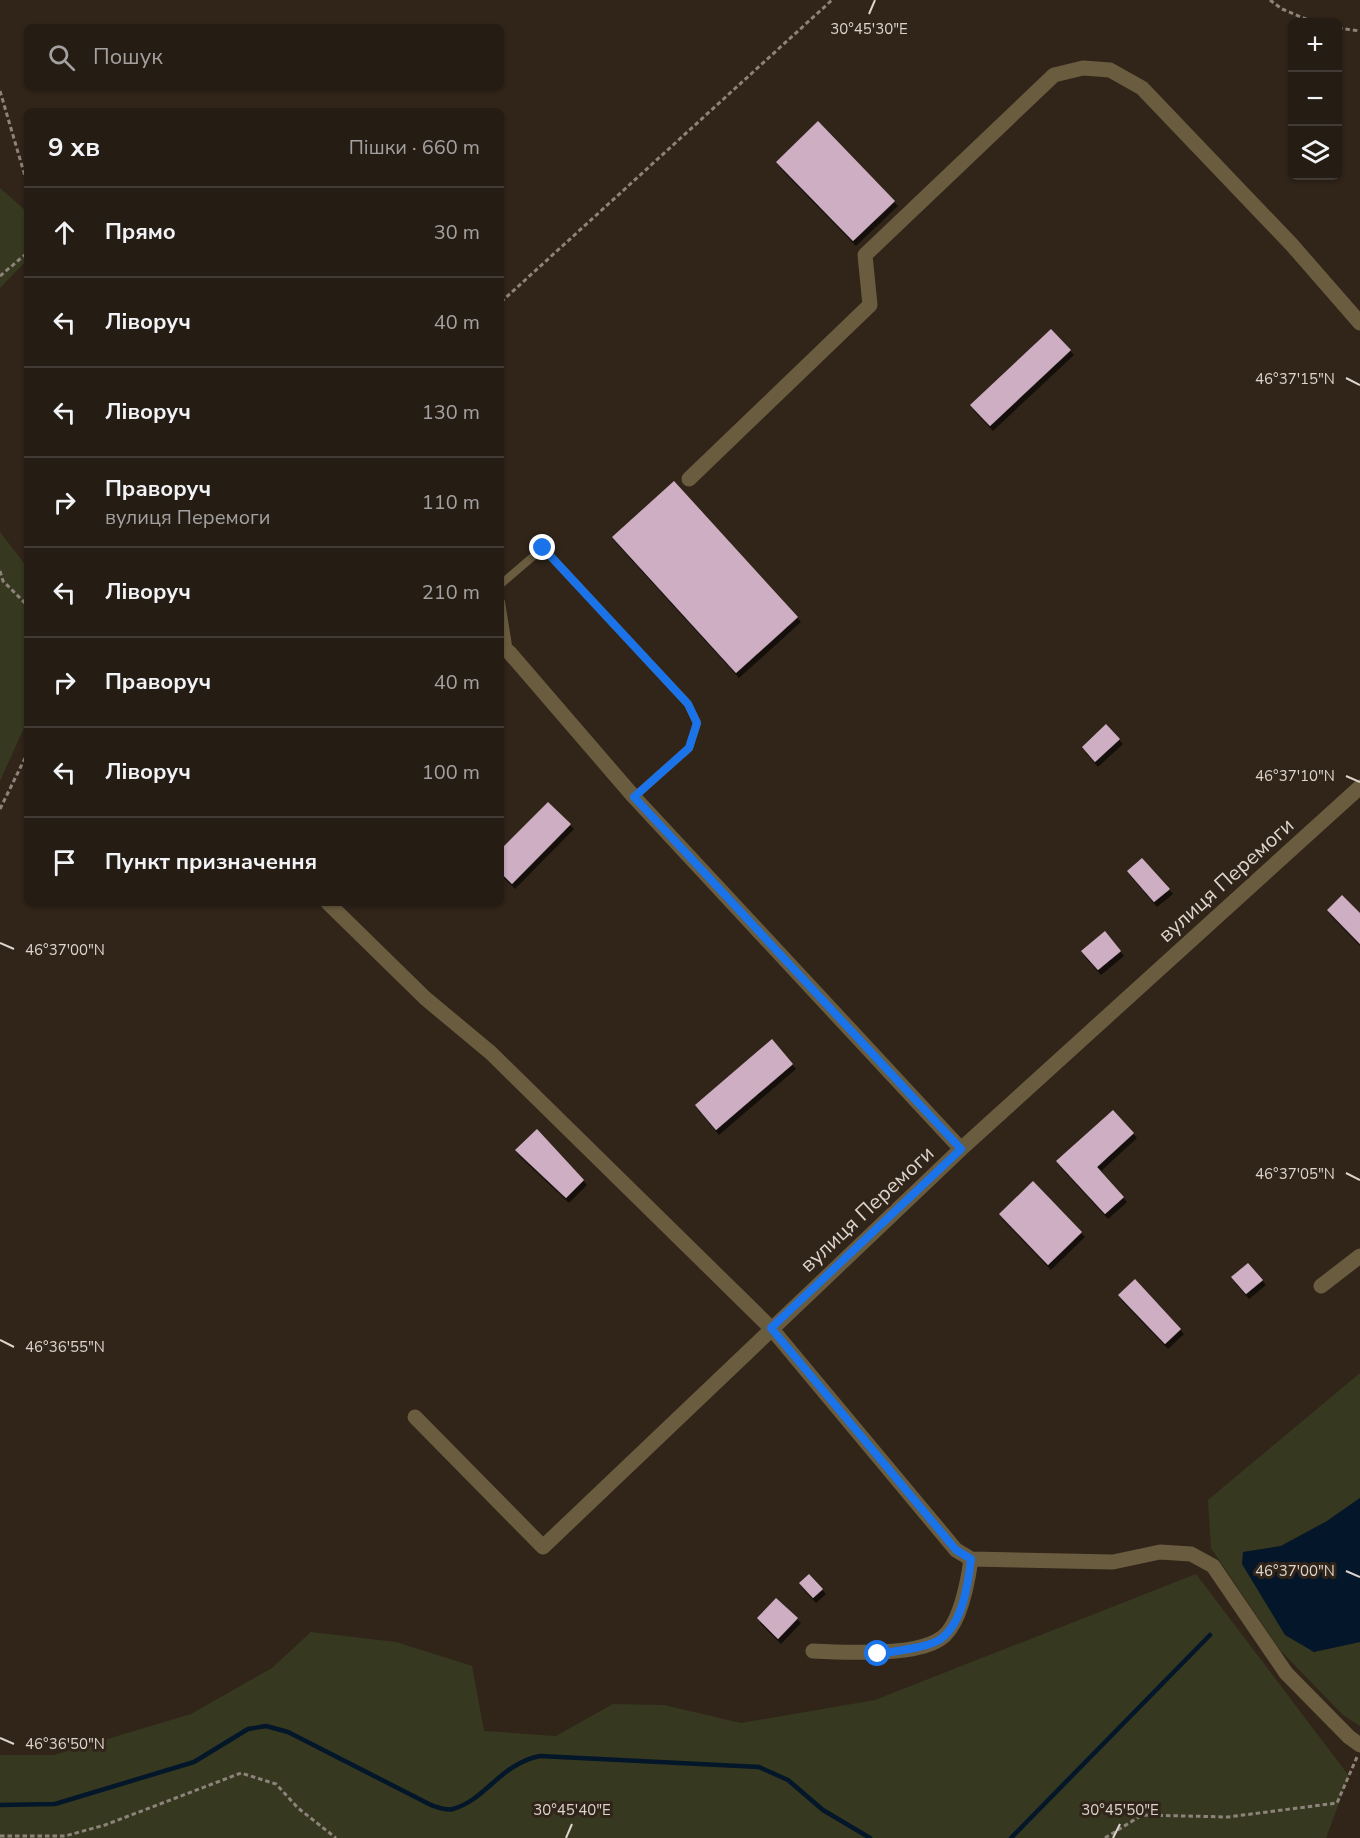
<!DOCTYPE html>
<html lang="uk">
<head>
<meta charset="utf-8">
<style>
	body { margin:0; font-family:"Nunito Sans",sans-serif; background:#312922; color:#f1f3f6 }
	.controls { position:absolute; right:18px; top:18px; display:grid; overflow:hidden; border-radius:9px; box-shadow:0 2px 4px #0004 }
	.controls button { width:54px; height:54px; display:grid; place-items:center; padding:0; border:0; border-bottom:2px solid #423a34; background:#251c14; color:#f1f3f6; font:30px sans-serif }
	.stop { position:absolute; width:18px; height:18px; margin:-14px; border:4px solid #1a73e8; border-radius:50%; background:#fff }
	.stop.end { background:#1a73e8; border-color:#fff; box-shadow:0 2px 6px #0008 }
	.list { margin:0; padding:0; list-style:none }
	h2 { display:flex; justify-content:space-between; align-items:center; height:78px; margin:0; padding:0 24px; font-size:26px }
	h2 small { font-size:20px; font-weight:400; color:#a3a1a0 }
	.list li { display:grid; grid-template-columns:39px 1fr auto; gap:18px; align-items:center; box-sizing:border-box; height:90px; padding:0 24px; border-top:2px solid #423a34 }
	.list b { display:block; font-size:22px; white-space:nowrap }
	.list p { margin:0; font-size:20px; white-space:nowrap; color:#a3a1a0 }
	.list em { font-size:20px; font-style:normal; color:#a3a1a0 }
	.icon { flex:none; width:33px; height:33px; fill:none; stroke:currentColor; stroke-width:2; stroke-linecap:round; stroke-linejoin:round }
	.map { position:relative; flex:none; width:1360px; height:1838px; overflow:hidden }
	.search { position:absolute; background:#251c14; box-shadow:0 2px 4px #0004; left:24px; top:24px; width:480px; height:66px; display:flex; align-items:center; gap:15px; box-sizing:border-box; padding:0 21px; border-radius:9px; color:#a3a1a0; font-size:22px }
	.panel { position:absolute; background:#251c14; box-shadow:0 2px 4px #0004; left:24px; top:108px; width:480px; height:798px; border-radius:9px }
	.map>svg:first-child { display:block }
	.green { fill:#36391f }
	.water { fill:#041629 }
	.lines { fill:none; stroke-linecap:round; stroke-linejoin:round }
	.stream { stroke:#041629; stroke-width:4.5 }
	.building { fill:#cdaec3; filter:url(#shadow) }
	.path { stroke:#8d837a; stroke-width:3; stroke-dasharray:4.5 3; stroke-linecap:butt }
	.lane { stroke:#6a5c3f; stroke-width:8 }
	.street { stroke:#6a5c3f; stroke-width:15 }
	.route { stroke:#1a73e8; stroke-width:8 }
	.ticks { fill:none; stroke:#dcd4cd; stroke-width:2 }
	.labels { text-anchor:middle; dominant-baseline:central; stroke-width:6; stroke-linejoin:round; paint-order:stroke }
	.street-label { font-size:21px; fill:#dcd4cd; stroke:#31251a }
	.ticks-label { font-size:15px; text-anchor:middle; fill:#dcd4cd; stroke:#31251a; stroke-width:6; stroke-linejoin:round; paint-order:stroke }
</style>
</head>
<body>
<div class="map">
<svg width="1360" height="1838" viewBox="0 0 1360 1838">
	<defs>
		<filter id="shadow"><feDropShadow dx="3" dy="5" stdDeviation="0" flood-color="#0009"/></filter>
	</defs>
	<rect width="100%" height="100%" fill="#31251a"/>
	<path class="green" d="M0,188L27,212V260L0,288Z
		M0,532L27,567V721L0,781Z
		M1360,1373V1498L1327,1521L1281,1546L1244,1552L1314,1651L1360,1642V1726L1343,1715L1280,1650L1211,1548L1208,1500Z
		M1196,1574L1349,1776L1326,1838H0V1755H54L191,1714L272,1668L311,1632L396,1642L472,1666L484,1731L556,1736L613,1704L664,1705L741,1723L875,1700Z"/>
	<path class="water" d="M1360,1498V1642L1314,1652L1285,1635L1242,1564L1243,1552L1281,1546L1327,1521Z"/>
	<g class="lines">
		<path class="stream" d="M0,1805L55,1804L194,1762L248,1729L266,1726L288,1732L431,1805C437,1807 447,1811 453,1809C487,1799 500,1764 540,1756L759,1767L788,1780L823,1810L870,1838
			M1011,1838L1210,1635"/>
	</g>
	<path class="building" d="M818,121L895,201L853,241L776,162Z
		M1051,329L1071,350L990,426L970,405Z
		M674,481L798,617L736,673L612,537Z
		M1106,724L1120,739L1095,762L1082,747Z
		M548,802L571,824L512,884L501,873V849Z
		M1142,858L1170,889L1154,902L1127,871Z
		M1342,895L1360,913V944L1327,910Z
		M1105,931L1121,951L1098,970L1081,951Z
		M772,1039L793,1064L716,1130L695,1105Z
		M1113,1110L1134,1133L1097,1167L1124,1197L1105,1214L1056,1161Z
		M537,1129L584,1180L566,1198L515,1150Z
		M1033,1181L1082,1232L1048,1265L999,1214Z
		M1248,1263L1263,1280L1246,1294L1231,1277Z
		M1135,1279L1181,1329L1165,1344L1118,1295Z
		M809,1574L823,1589L813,1598L799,1583Z
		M776,1598L798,1618L778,1639L757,1618Z"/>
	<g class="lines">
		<path class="path" d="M1270,0L1282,9L1313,22
			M1338,28L1360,31
			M0,91L27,183
			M0,276L27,253
			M501,302L832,0
			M0,571L3,581L27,605
			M0,809L27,754
			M0,1836H65L105,1825L241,1773L276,1784L298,1808L336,1838
			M1105,1838L1142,1815L1228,1817L1337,1803L1357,1757"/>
		<path class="lane" d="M501,584L543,548L688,704L697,723L689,748L634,797
			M501,602L509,652"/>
		<path class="street" d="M689,479L870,305L865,255L1054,75L1083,68L1110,70L1142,88L1292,245L1360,323
			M509,652L634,797L961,1149
			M328,903L425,998L491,1053L771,1328L956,1550L971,1559L1113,1562L1160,1552L1191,1554L1213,1566L1286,1673L1349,1737L1360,1745
			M1321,1286L1360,1256
			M415,1417L543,1547L961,1149L1360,787
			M813,1651C845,1652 913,1657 940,1639C960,1627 968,1581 971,1559"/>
	</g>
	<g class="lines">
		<path class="route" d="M543,548L688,704L697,723L689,748L634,797L961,1149L771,1328L956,1550L971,1559C968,1584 963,1621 942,1638C930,1648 894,1651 878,1654"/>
	</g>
	<path class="ticks" d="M869,14L875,0M1346,378L1360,385M1346,776L1360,782M0,943L14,949M1346,1173L1360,1180M0,1340L14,1347M1346,1571L1360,1577M0,1738L14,1744M566,1838L572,1824M1113,1838L1120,1824"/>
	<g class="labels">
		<g class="street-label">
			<text transform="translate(1226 880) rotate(-42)">вулиця Перемоги</text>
			<text transform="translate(867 1209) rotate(-43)">вулиця Перемоги</text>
		</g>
	</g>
	<g class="ticks-label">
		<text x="869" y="34">30°45'30"E</text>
		<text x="1295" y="384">46°37'15"N</text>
		<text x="1295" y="781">46°37'10"N</text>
		<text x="65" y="955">46°37'00"N</text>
		<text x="1295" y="1179">46°37'05"N</text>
		<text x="65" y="1352">46°36'55"N</text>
		<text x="1295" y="1576">46°37'00"N</text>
		<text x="65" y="1749">46°36'50"N</text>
		<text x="572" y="1815">30°45'40"E</text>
		<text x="1120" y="1815">30°45'50"E</text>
	</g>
</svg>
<div class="controls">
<button>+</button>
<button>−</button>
<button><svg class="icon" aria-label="layers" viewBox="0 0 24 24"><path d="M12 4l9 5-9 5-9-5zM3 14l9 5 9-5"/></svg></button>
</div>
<div class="stop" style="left:878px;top:1654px"></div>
<div class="stop end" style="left:543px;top:548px"></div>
<div class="search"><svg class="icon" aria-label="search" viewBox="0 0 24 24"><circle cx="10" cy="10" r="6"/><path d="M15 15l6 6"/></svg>Пошук</div>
<section class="panel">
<h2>9 хв<small>Пішки · 660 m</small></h2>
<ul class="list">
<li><svg class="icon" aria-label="ahead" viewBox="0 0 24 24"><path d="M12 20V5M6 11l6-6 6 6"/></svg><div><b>Прямо</b></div><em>30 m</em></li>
<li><svg class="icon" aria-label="left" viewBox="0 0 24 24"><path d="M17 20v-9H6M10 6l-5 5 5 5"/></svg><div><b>Ліворуч</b></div><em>40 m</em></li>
<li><svg class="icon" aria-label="left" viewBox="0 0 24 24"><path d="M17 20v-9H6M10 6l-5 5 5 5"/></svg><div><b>Ліворуч</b></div><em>130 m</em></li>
<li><svg class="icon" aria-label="right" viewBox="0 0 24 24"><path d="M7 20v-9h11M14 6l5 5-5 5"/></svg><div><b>Праворуч</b><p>вулиця Перемоги</p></div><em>110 m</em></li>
<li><svg class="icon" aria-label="left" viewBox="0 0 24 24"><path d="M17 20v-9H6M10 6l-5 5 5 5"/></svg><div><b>Ліворуч</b></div><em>210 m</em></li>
<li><svg class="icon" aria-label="right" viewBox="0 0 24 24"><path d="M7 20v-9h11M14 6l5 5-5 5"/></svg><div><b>Праворуч</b></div><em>40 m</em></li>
<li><svg class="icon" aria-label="left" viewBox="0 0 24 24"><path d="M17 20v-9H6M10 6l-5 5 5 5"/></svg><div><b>Ліворуч</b></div><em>100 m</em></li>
<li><svg class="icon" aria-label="arrive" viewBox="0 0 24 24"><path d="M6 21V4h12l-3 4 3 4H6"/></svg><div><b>Пункт призначення</b></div></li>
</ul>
</section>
</div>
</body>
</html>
